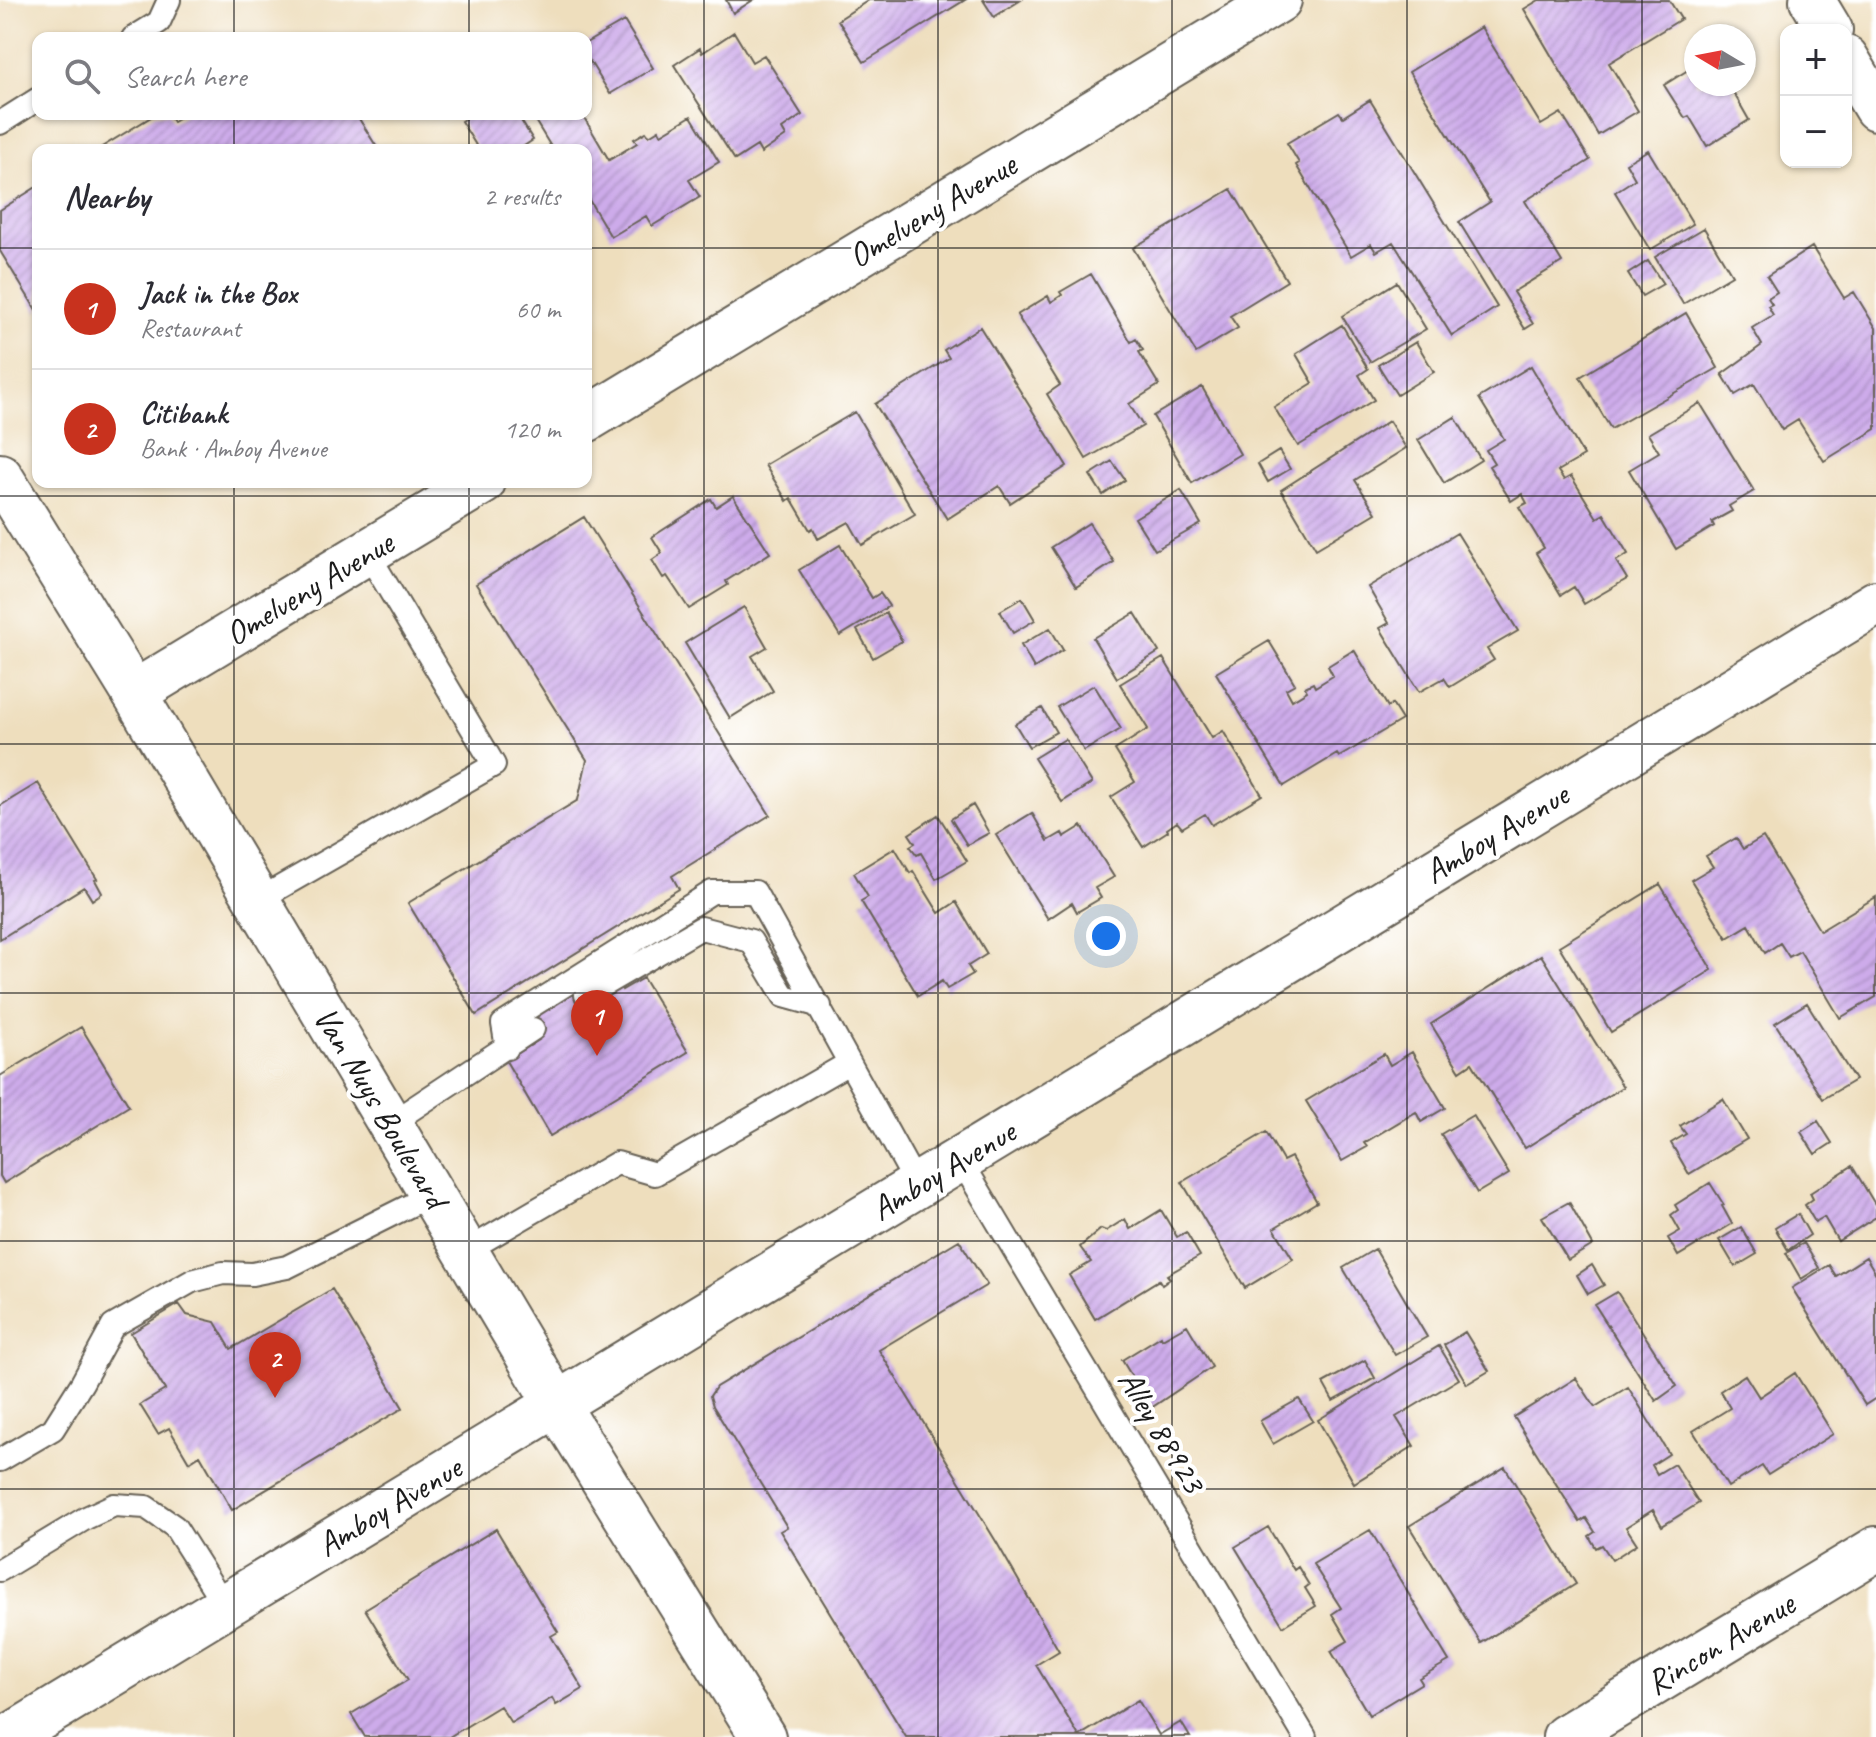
<!DOCTYPE html>
<html lang="en">
<head>
<meta charset="utf-8">
<style>
	body { margin:0; font-family:Caveat,sans-serif; background:#f7f7f7; color:#2b2b33 }
	.controls { position:absolute; right:24px; top:24px; display:grid; overflow:hidden; border-radius:16px; box-shadow:0 2px 6px #0004 }
	.controls button { width:72px; height:72px; display:grid; place-items:center; padding:0; border:0; border-bottom:2px solid #e1e1e2; background:#fff; color:#2b2b33; font:40px sans-serif }
	.compass { position:absolute; left:1684px; top:24px; width:72px; height:72px; border-radius:50%; background:#fff; box-shadow:0 2px 6px #0004; rotate:280deg }
	.you { position:absolute; left:1106px; top:936px; width:28px; height:28px; margin:-20px; border:6px solid #fff; border-radius:50%; background:#1a73e8; box-shadow:0 0 0 12px #1a73e833 }
	.badge { display:grid; place-items:center; width:52px; height:52px; border-radius:50%; background:#c8321e; color:#fff; font-size:26px; font-weight:700 }
	.pin { position:absolute; translate:-50% -66px; filter:drop-shadow(0 2px 4px #0008) }
	.pin::after { content:''; position:absolute; top:42px; width:28px; height:24px; background:inherit; clip-path:polygon(0 0,100% 0,50% 100%) }
	.list { margin:0; padding:0; list-style:none }
	h2 { display:flex; justify-content:space-between; align-items:center; height:104px; margin:0; padding:0 32px; font-size:34px }
	h2 small { font-size:26px; font-weight:400; color:#7c7c81 }
	.list li { display:grid; grid-template-columns:52px 1fr auto; gap:24px; align-items:center; box-sizing:border-box; height:120px; padding:0 32px; border-top:2px solid #e1e1e2 }
	.list b { display:block; font-size:30px; white-space:nowrap }
	.list p { margin:0; font-size:26px; white-space:nowrap; color:#7c7c81 }
	.list em { font-size:26px; font-style:normal; color:#7c7c81 }
	.icon { flex:none; width:44px; height:44px; fill:none; stroke:currentColor; stroke-width:2; stroke-linecap:round; stroke-linejoin:round }
	.map { position:relative; flex:none; width:1876px; height:1737px; overflow:hidden }
	.search { position:absolute; background:#fff; box-shadow:0 2px 6px #0004; left:32px; top:32px; width:560px; height:88px; display:flex; align-items:center; gap:20px; box-sizing:border-box; padding:0 28px; border-radius:16px; color:#7c7c81; font-size:30px }
	.panel { position:absolute; background:#fff; box-shadow:0 2px 6px #0004; left:32px; top:144px; width:560px; height:344px; border-radius:16px }
	.map>svg:first-child { display:block }
	.building { fill:url(#building-hatch) }
	.lines { fill:none; stroke-linecap:round; stroke-linejoin:round }
	.lane-casing { stroke:#666054; stroke-width:26 }
	.street-casing { stroke:#666054; stroke-width:48 }
	.primary-casing { stroke:#666054; stroke-width:48 }
	.lane { stroke:#fff; stroke-width:22 }
	.street { stroke:#fff; stroke-width:44 }
	.primary { stroke:#fff; stroke-width:44 }
	.grid { fill:none; stroke:#1c1c1c; stroke-width:2; stroke-opacity:0.55 }
	.labels { text-anchor:middle; dominant-baseline:central; stroke-width:8; stroke-linejoin:round; paint-order:stroke }
	.street-label { font-size:34px; fill:#1c1c1c; stroke:#fff }
</style>
</head>
<body>
<div class="map">
<svg width="1876" height="1737" viewBox="0 0 1876 1737">
	<defs>
		<pattern id="building-hatch" width="6" height="6" patternUnits="userSpaceOnUse" patternTransform="scale(2)"><rect width="6" height="6" fill="#cdabea"/><path d="M-1 1l2-2M0 6l6-6M5 7l2-2" fill="none" stroke="#af93c8"/></pattern>
	</defs>
	<rect width="100%" height="100%" fill="#fff"/>
	<filter id="ink" filterUnits="userSpaceOnUse"><feTurbulence type="fractalNoise" baseFrequency=".0125" numOctaves="2"/><feDisplacementMap in="SourceGraphic" scale="16" xChannelSelector="R" yChannelSelector="G"/><feConvolveMatrix kernelMatrix="1 2 1 2 8 2 1 2 1" color-interpolation-filters="sRGB"/></filter>
	<filter id="wash" filterUnits="userSpaceOnUse"><feTurbulence type="fractalNoise" baseFrequency=".006" numOctaves="4" result="noise"/><feDisplacementMap in="SourceGraphic" scale="32" xChannelSelector="R" yChannelSelector="G"/><feGaussianBlur stdDeviation="1.8" result="paint"/><feColorMatrix in="noise" values="0 0 0 0 0 0 0 0 0 0 0 0 0 0 0 0 0 1.4 0 .05"/><feComposite in="paint" operator="in"/></filter>
	<g filter="url(#wash)">
		<rect width="100%" height="100%" fill="#eedebd"/>
		<g id="blocks">
			<path class="building" d="M726,0H753L733,13Z
				M869,0H965L864,62L838,20Z
				M983,0H1021L994,17Z
				M1539,0H1669L1681,19L1609,63L1638,111L1598,135L1524,9Z
				M624,21L653,68L610,94L586,55V43Z
				M1481,27L1541,125L1561,113L1590,160L1525,201L1562,262L1513,292L1533,324L1525,329L1459,222L1490,202L1409,72Z
				M734,32L752,62L764,55L802,115L782,129L786,136L761,153L757,146L735,160L674,65L700,48L702,53Z
				M1696,65V84H1734L1736,87L1732,90L1749,120L1707,146L1689,116L1685,118L1664,85Z
				M1370,100L1497,307L1452,336L1393,242L1376,252L1371,244L1351,256L1296,165L1299,163L1287,143L1339,112L1343,117Z
				M156,114H168L173,122L187,114H356L378,149L97,150Z
				M473,114H517L533,140L518,150H479L461,121Z
				M531,114H582L609,160L637,143L634,139L646,132L649,136L659,130L661,134L691,116L719,162L689,180L700,197L652,226L646,216L611,237L586,195V150H553Z
				M1648,150L1693,224L1650,250L1615,192L1635,179L1626,163Z
				M38,186V313L0,251V210Z
				M1231,189L1287,281L1230,316L1238,328L1196,353L1133,248Z
				M1704,228L1732,275L1683,304L1655,257Z
				M1812,247L1844,298L1854,292L1876,328V429L1824,461L1798,420L1782,430L1754,384L1735,395L1722,374L1762,345L1752,328L1773,315L1768,306L1772,304L1768,298L1777,292L1767,276Z
				M1648,261L1663,284L1642,296L1628,274Z
				M1091,274L1131,342L1136,339L1143,350L1139,352L1159,385L1129,404L1143,426L1086,459L1047,394L1060,385L1017,315L1048,296L1051,302L1062,295L1060,292Z
				M1397,282L1426,329L1370,362L1342,316Z
				M1686,313L1718,368L1611,429L1580,377Z
				M1342,325L1368,369L1359,375L1374,400L1298,446L1274,407L1313,383L1296,354Z
				M980,327L1067,466L1010,503L999,486L947,519L875,404L949,358L944,350Z
				M1416,342L1434,372L1397,395L1378,365Z
				M1531,366L1584,456L1558,471L1564,480L1571,476L1597,518L1604,514L1628,554L1616,561L1627,579L1584,604L1574,587L1561,595L1536,553L1544,548L1519,507L1527,503L1522,494L1511,501L1489,466L1494,463L1486,450L1504,439L1479,398Z
				M1202,387L1240,454L1192,483L1153,416Z
				M1700,403L1754,491L1729,506L1732,511L1712,522L1714,526L1676,549L1629,470L1659,452L1648,434Z
				M855,412L915,514L862,545L849,522L818,539L813,528L810,530L791,498L787,501L765,465Z
				M1455,417L1481,460L1444,483L1418,440Z
				M1389,421L1406,448L1355,480L1376,513L1316,549L1281,490Z
				M1279,451L1290,469L1268,482L1258,464Z
				M1112,461L1125,480L1103,495L1090,475Z
				M1181,490L1201,524L1155,550L1135,518Z
				M733,496L770,553L726,581L728,585L689,609L667,576L663,578L652,560L662,553L652,537L711,499L716,507Z
				M584,517L770,815L672,876L679,889L476,1015L408,903L578,800L587,760L476,584Z
				M1089,523L1114,562L1076,587L1051,547Z
				M1457,533L1518,631L1487,649L1494,660L1450,687L1444,678L1419,692L1380,628L1389,623L1368,587Z
				M840,545L872,598L880,593L889,606L840,636L799,570Z
				M1022,598L1035,620L1013,633L1000,611Z
				M744,607L767,647L752,656L773,691L730,718L685,643Z
				M886,613L902,641L873,658L857,630Z
				M1135,613L1159,652L1117,678L1093,638Z
				M1050,628L1063,650L1034,668L1021,645Z
				M1269,641L1295,684L1286,689L1292,700L1307,691L1305,687L1313,683L1315,687L1333,676L1328,666L1354,650L1388,707L1392,704L1402,720L1339,757L1337,754L1284,786L1216,673Z
				M1163,658L1212,738L1223,731L1262,795L1212,825L1205,814L1182,828L1177,822L1167,829L1168,831L1143,847L1111,797L1135,782L1115,750L1148,729L1120,684Z
				M1094,685L1121,729L1084,751L1057,707Z
				M1042,708L1056,732L1029,747L1015,724Z
				M1065,739L1092,783L1062,802L1034,758Z
				M38,783L97,879L95,880L102,893L92,900L84,887L0,939V806Z
				M973,805L989,833L967,845L951,819Z
				M1032,813L1048,841L1062,833L1064,837L1082,826L1114,877L1095,888L1101,898L1077,912L1072,903L1048,919L996,835Z
				M938,815L967,861L936,879L921,853L917,855L910,846L915,843L909,834Z
				M1763,837L1820,931L1876,897V997L1840,1018L1800,951L1789,957L1780,943L1765,953L1749,925L1727,938L1691,880L1713,867L1706,856L1736,838L1743,849Z
				M895,848L910,873L913,871L939,913L956,902L987,954L968,966L973,974L947,989L942,981L918,996L861,901L868,897L854,873Z
				M1660,884L1712,970L1611,1032L1559,946Z
				M1541,955L1623,1087L1525,1148L1472,1063L1460,1071L1431,1024Z
				M643,978L688,1052L550,1136L506,1061L539,1040L525,1017L580,984H619L622,990Z
				M1807,1003L1855,1080L1823,1099L1775,1023Z
				M81,1027L129,1106L4,1183L0,1176V1076Z
				M1412,1052L1445,1108L1421,1122L1416,1112L1364,1143L1367,1147L1342,1161L1306,1101L1384,1054L1390,1065Z
				M1723,1099L1747,1139L1689,1174L1671,1143L1686,1134L1680,1126Z
				M1473,1115L1509,1174L1477,1193L1441,1134Z
				M1818,1121L1832,1143L1815,1154L1801,1132Z
				M1266,1132L1283,1161L1291,1157L1317,1202L1274,1228L1293,1259L1245,1288L1182,1182Z
				M1852,1166L1876,1206V1217L1838,1241L1824,1217L1815,1222L1805,1205L1813,1199L1810,1193Z
				M1710,1183L1724,1205L1722,1206L1732,1224L1678,1256L1668,1238L1680,1231L1671,1215L1678,1210L1675,1205Z
				M1569,1202L1593,1245L1568,1260L1542,1217Z
				M1161,1210L1177,1237L1186,1232L1200,1256L1167,1275L1170,1279L1162,1285L1159,1280L1095,1319L1069,1275L1091,1262L1080,1247L1101,1229L1106,1231L1125,1219L1130,1229Z
				M1798,1214L1810,1235L1788,1250L1775,1228Z
				M1741,1227L1757,1254L1735,1267L1719,1240Z
				M959,1240L987,1285L879,1350L997,1543L1059,1651L1036,1665L1079,1736L1138,1700L1159,1735L1181,1722L1190,1737H906L780,1531L787,1527L713,1406L710,1396L716,1387Z
				M1804,1243L1819,1268L1801,1279L1786,1253Z
				M1375,1249L1427,1337L1395,1355L1343,1268Z
				M1866,1257L1876,1274V1398L1865,1405L1792,1288L1829,1265L1836,1276Z
				M1592,1265L1604,1285L1588,1294L1577,1275Z
				M332,1289L403,1408L232,1510L200,1455L189,1462L169,1428L158,1434L140,1405L165,1390L131,1333L179,1304L187,1315L215,1322L231,1349Z
				M1617,1292L1677,1386L1656,1401L1595,1305Z
				M1187,1325L1212,1367L1151,1408L1122,1360L1161,1336L1162,1339Z
				M1465,1332L1489,1371L1467,1384L1444,1345Z
				M1439,1346L1459,1379L1396,1417L1414,1446L1354,1483L1318,1420Z
				M1365,1360L1375,1378L1333,1401L1323,1383Z
				M1795,1373L1833,1434L1768,1475L1762,1466L1728,1487L1693,1431L1730,1408L1720,1391L1745,1375L1759,1397Z
				M1576,1378L1595,1407L1628,1387L1669,1454L1652,1465L1657,1474L1674,1464L1699,1503L1662,1526L1653,1510L1626,1527L1637,1544L1612,1560L1602,1545L1596,1548L1589,1536L1595,1532L1586,1518L1580,1522L1514,1417Z
				M1299,1399L1313,1421L1273,1444L1260,1421Z
				M1505,1467L1576,1584L1481,1643L1409,1526Z
				M1268,1527L1294,1570L1298,1567L1309,1585L1305,1588L1316,1606L1283,1626L1235,1547Z
				M496,1529L558,1632L551,1636L583,1689L556,1705L552,1698L511,1723L500,1706L449,1737H365L351,1714L408,1680L365,1609Z
				M1370,1530L1449,1661L1419,1678L1422,1683L1369,1715L1331,1651L1348,1641L1332,1614L1341,1608L1313,1564Z"/>
		</g>
	</g>
	<g filter="url(#ink)">
		<use href="#blocks" fill-opacity="0" stroke="#666054" stroke-width="2"/>
		<g class="lines">
			<g class="lane-casing">
				<path id="lane" d="M133,38L159,22L169,0
					M0,123L38,99
					M258,900L494,765L367,552
					M586,995L701,928L751,941L784,996L820,1006
					M507,1048L503,1024L712,892H755L917,1185
					M391,1123L533,1029
					M960,1159L1305,1737
					M466,1251L617,1163L655,1174L849,1063
					M0,1460L53,1429L82,1383L113,1326L192,1281L223,1273L252,1274L287,1267L433,1194
					M0,1570L86,1518L114,1505L146,1507L175,1527L225,1606"/>
			</g>
			<g class="street-casing">
				<path id="street" d="M1812,0L1830,30
					M1846,58L1876,108
					M586,420L1279,0
					M134,693L483,482
					M9,1737L1876,603
					M1565,1737L1876,1549"/>
			</g>
			<g class="primary-casing">
				<path id="primary" d="M0,476L134,693L557,1405L763,1737"/>
			</g>
			<use href="#lane" class="lane"/>
			<use href="#street" class="street"/>
			<use href="#primary" class="primary"/>
		</g>
	</g>
	<path class="grid" d="M234,0V38M469,0V38M704,0V1737M938,0V1737M1172,0V1737M1407,0V1737M1642,0V1737M234,114V150M469,114V150M0,248H38M586,248H1876M234,482V1737M469,482V1737M0,496H1876M0,744H1876M0,993H1876M0,1241H1876M0,1489H1876"/>
	<g class="labels">
		<g class="street-label">
			<text transform="translate(932 210) rotate(-31)">Omelveny Avenue</text>
			<text transform="translate(309 588) rotate(-31)">Omelveny Avenue</text>
			<text transform="translate(1496 833) rotate(-31)">Amboy Avenue</text>
			<text transform="translate(381 1107) rotate(59)">Van Nuys Boulevard</text>
			<text transform="translate(943 1170) rotate(-31)">Amboy Avenue</text>
			<text transform="translate(1162 1431) rotate(59)">Alley 88923</text>
			<text transform="translate(389 1506) rotate(-31)">Amboy Avenue</text>
			<text transform="translate(1720 1643) rotate(-31)">Rincon Avenue</text>
		</g>
	</g>
</svg>
<div class="controls">
<button>+</button>
<button>−</button>
</div>
<svg class="compass" viewBox="-18 -18 36 36"><path d="M0-13l5 13h-10z" fill="#e53935"/><path d="M0 13l5-13h-10z" fill="#7c7c81"/></svg>
<div class="you"></div>
<div class="pin badge" style="left:597px;top:1056px">1</div>
<div class="pin badge" style="left:275px;top:1398px">2</div>
<div class="search"><svg class="icon" aria-label="search" viewBox="0 0 24 24"><circle cx="10" cy="10" r="6"/><path d="M15 15l6 6"/></svg>Search here</div>
<section class="panel">
<h2>Nearby<small>2 results</small></h2>
<ul class="list">
<li><span class="badge">1</span><div><b>Jack in the Box</b><p>Restaurant</p></div><em>60 m</em></li>
<li><span class="badge">2</span><div><b>Citibank</b><p>Bank · Amboy Avenue</p></div><em>120 m</em></li>
</ul>
</section>
</div>
</body>
</html>
